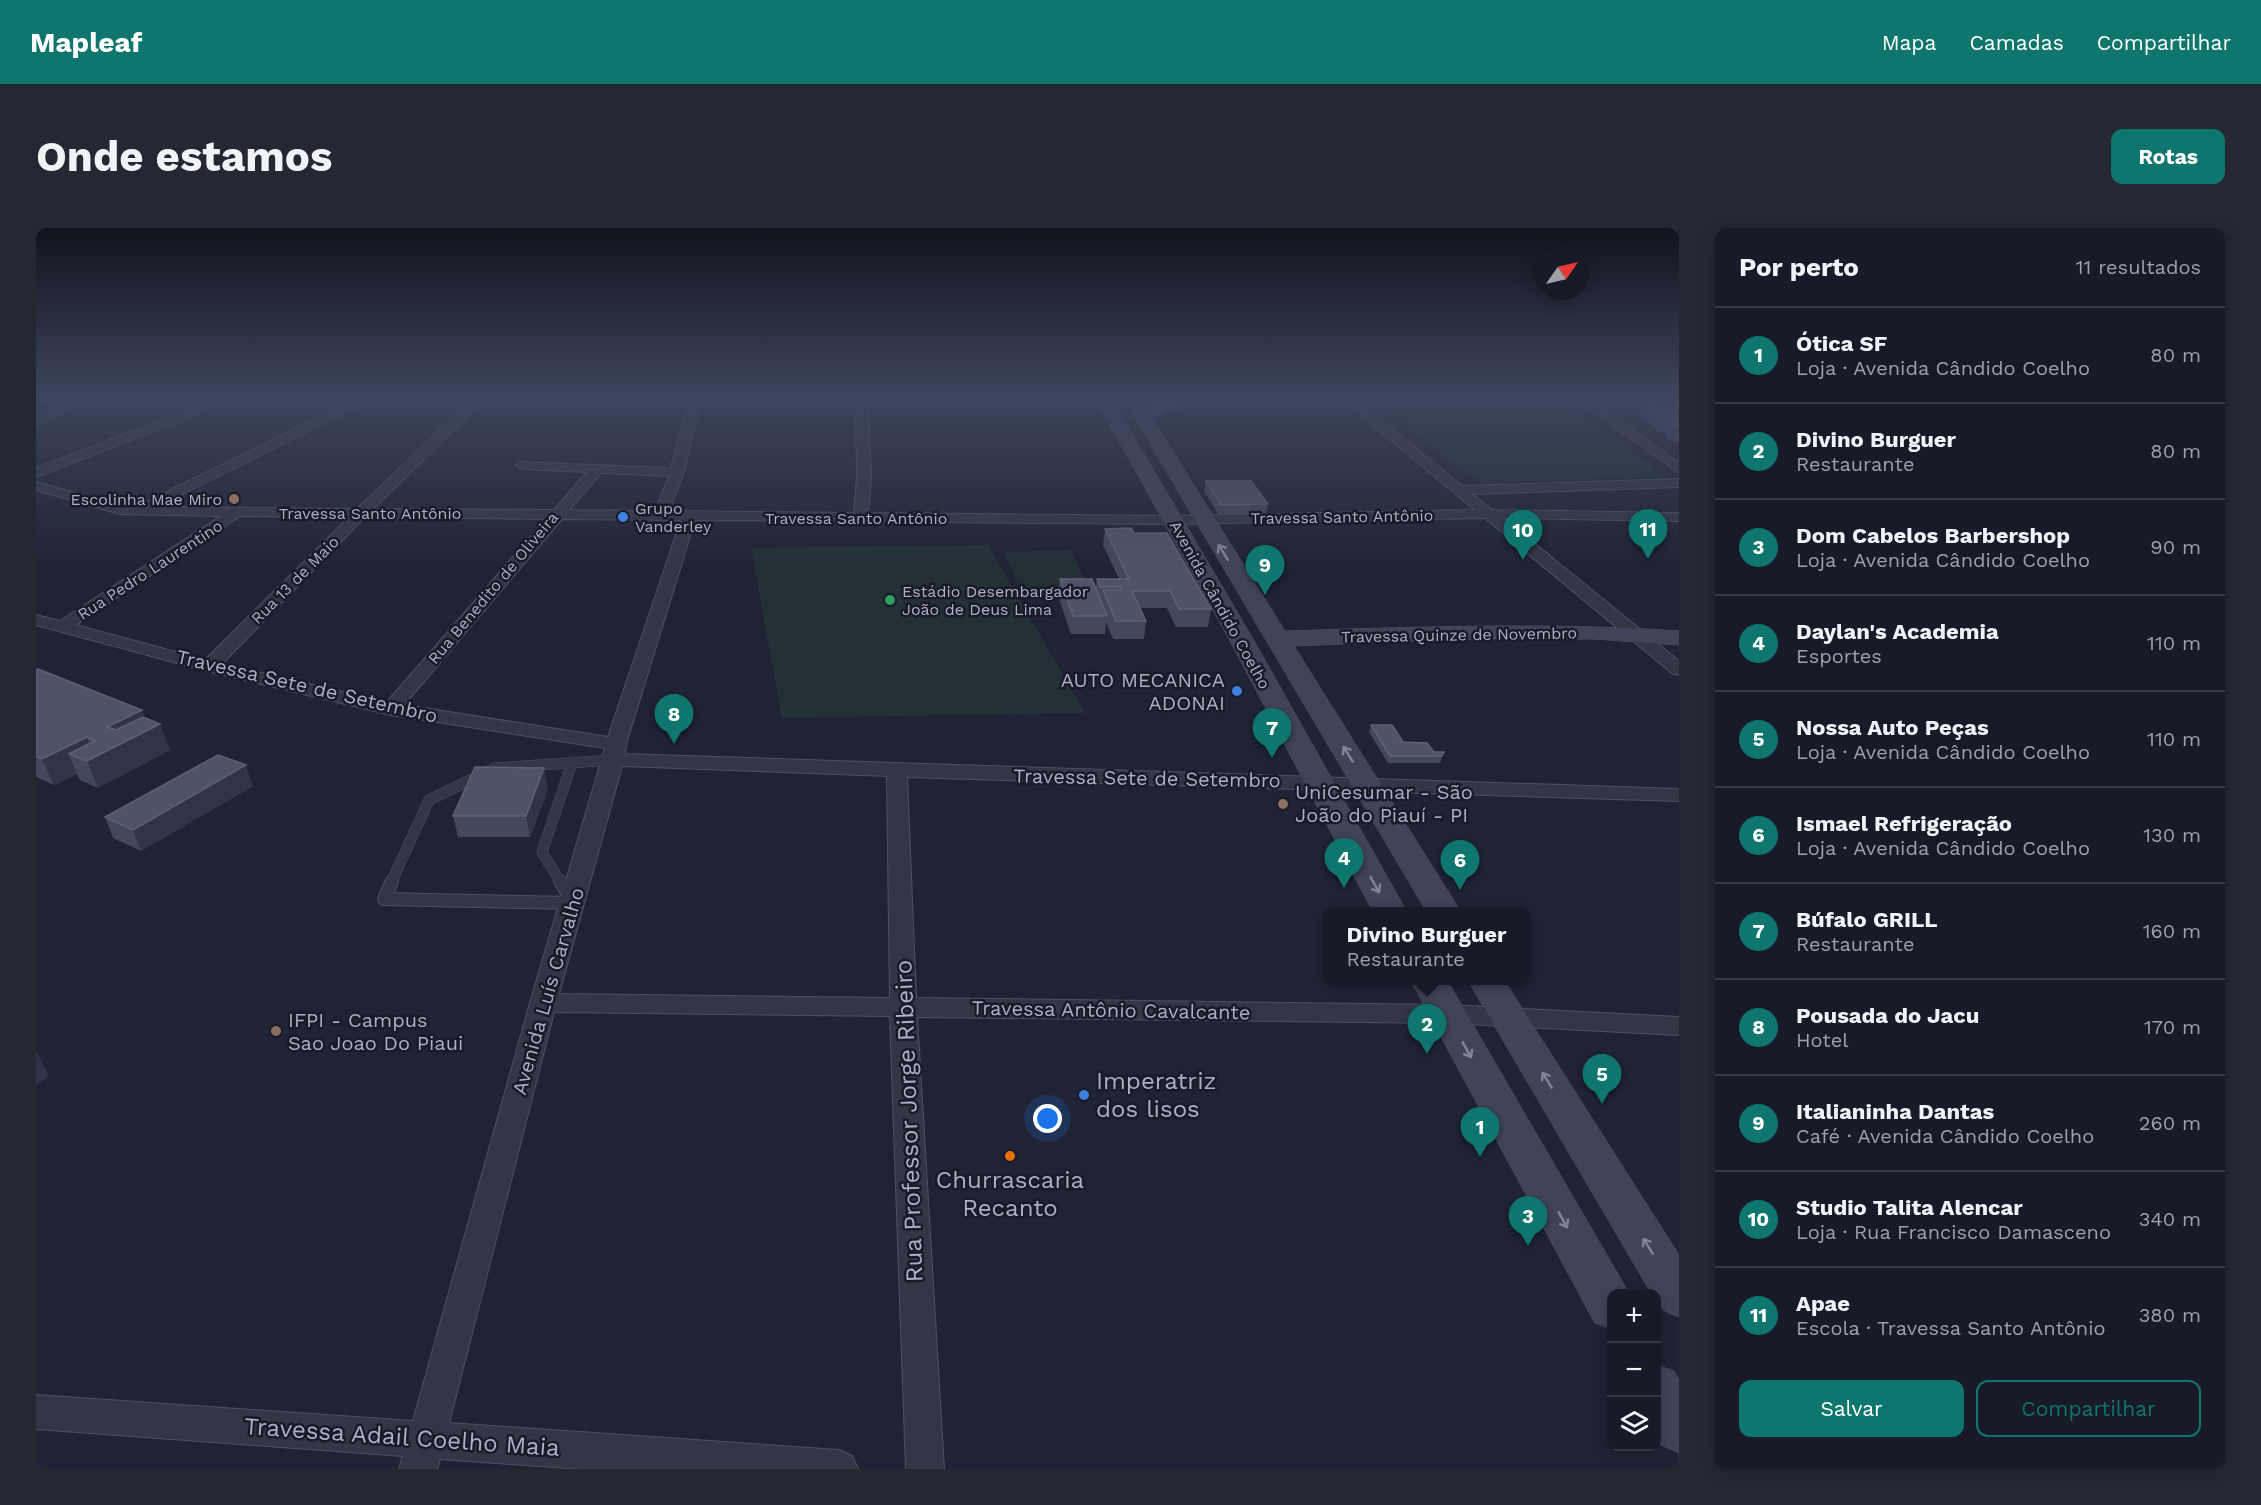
<!DOCTYPE html>
<html lang="pt">
<head>
<meta charset="utf-8">
<style>
	body { margin:0; font-family:"Work Sans",sans-serif; background:#252733; color:#f1f3f6 }
	.controls { position:absolute; right:18px; bottom:18px; display:grid; overflow:hidden; border-radius:12px; box-shadow:0 3px 15px #0003 }
	.controls button { width:54px; height:54px; display:grid; place-items:center; padding:0; border:0; border-bottom:2px solid #363844; background:#181a27; color:#f1f3f6; font:30px sans-serif }
	.compass { position:absolute; left:1499px; top:18px; width:54px; height:54px; border-radius:50%; background:#181a27; box-shadow:0 3px 15px #0003; rotate:56deg }
	.you { position:absolute; left:1012px; top:891px; width:21px; height:21px; margin:-15px; border:4px solid #fff; border-radius:50%; background:#1a73e8; box-shadow:0 0 0 9px #1a73e833 }
	.badge { display:grid; place-items:center; width:39px; height:39px; border-radius:50%; background:#0f766e; color:#fff; font-size:20px; font-weight:700 }
	.pin { position:absolute; translate:-50% -50px; filter:drop-shadow(0 2px 3px #0008) }
	.pin::after { content:''; position:absolute; top:32px; width:21px; height:18px; background:inherit; clip-path:polygon(0 0,100% 0,50% 100%) }
	.popup { position:absolute; left:1287px; top:679px; width:207px; height:78px; box-sizing:border-box; display:grid; place-content:center; border-radius:12px; background:#181a27; filter:drop-shadow(0 2px 4px #0005); font-size:20px; white-space:nowrap; color:#9fa1a7 }
	.popup b { font-size:22px; color:#f1f3f6 }
	.popup::after { content:''; position:absolute; left:50%; top:100%; margin-left:-12px; border:12px solid transparent; border-top-color:#181a27 }
	.list { margin:0; padding:0; list-style:none }
	h2 { display:flex; justify-content:space-between; align-items:center; height:78px; margin:0; padding:0 24px; font-size:26px }
	h2 small { font-size:20px; font-weight:400; color:#9fa1a7 }
	.list li { display:grid; grid-template-columns:39px 1fr auto; gap:18px; align-items:center; box-sizing:border-box; height:96px; padding:0 24px; border-top:2px solid #363844 }
	.list b { display:block; font-size:22px; white-space:nowrap }
	.list p { margin:0; font-size:20px; white-space:nowrap; color:#9fa1a7 }
	.list em { font-size:20px; font-style:normal; color:#9fa1a7 }
	.actions { display:flex; gap:12px; padding:18px 24px }
	.actions a { flex:1; padding:14px 0; border:2px solid #0f766e; border-radius:12px; text-align:center; font-size:21px; color:#0f766e }
	.actions .main { background:#0f766e; color:#fff }
	.icon { flex:none; width:33px; height:33px; fill:none; stroke:currentColor; stroke-width:2; stroke-linecap:round; stroke-linejoin:round }
	.map { position:relative; flex:none; width:1643px; height:1241px; overflow:hidden; border-radius:12px }
	header { display:flex; align-items:center; gap:36px; box-sizing:border-box; height:84px; padding:0 30px; background:#0f766e; color:#fff }
	header strong { font-size:28px }
	nav { display:flex; gap:33px; margin-inline-start:auto; font-size:21px }
	.intro { display:flex; align-items:center; justify-content:space-between; box-sizing:border-box; height:144px; padding:0 36px }
	h1 { margin:0; font-size:42px }
	.button { padding:15px 27px; border-radius:12px; background:#0f766e; color:#fff; font-size:21px; font-weight:700 }
	main { display:flex; gap:36px; padding:0 36px }
	aside { flex:1; background:#181a27; border-radius:12px; box-shadow:0 3px 15px #0003 }
	.map>svg:first-child { display:block }
	.green { fill:#233036 }
	.lines { fill:none; stroke-linecap:round; stroke-linejoin:round }
	.lane-far1-casing { stroke:#4d5060; stroke-width:11 }
	.lane-casing { stroke:#4d5060; stroke-width:14 }
	.street-casing { stroke:#4d5060; stroke-width:2 }
	.secondary-casing { stroke:#4d5060; stroke-width:1 }
	.lane-far1 { stroke:#333645; stroke-width:10 }
	.lane { stroke:#333645; stroke-width:12 }
	.street { fill:#333645; fill-rule:evenodd }
	.secondary { fill:#414458; fill-rule:evenodd }
	.wall { fill:#44485d }
	.shaded-wall { fill:#313448 }
	.building { fill:#4f5368; stroke:#5e6176; stroke-width:1.5 }
	.oneway { stroke:#828498 }
	.education-dot { fill:#8d6e63; stroke:#191b29; stroke-width:2 }
	.shop-dot { fill:#3f7fe0; stroke:#191b29; stroke-width:2 }
	.leisure-dot { fill:#2e9e5b; stroke:#191b29; stroke-width:2 }
	.food-dot { fill:#e8710a; stroke:#191b29; stroke-width:2 }
	.labels { text-anchor:middle; dominant-baseline:central; stroke-width:5; stroke-linejoin:round; paint-order:stroke }
	.far-poi-label { font-size:16px; fill:#adafc2; stroke:#191b29; text-anchor:start }
	.far-street-label { font-size:16px; fill:#adafc2; stroke:#191b29 }
	.poi-label { font-size:20px; fill:#adafc2; stroke:#191b29; text-anchor:start }
	.street-label { font-size:20px; fill:#adafc2; stroke:#191b29 }
	.near-poi-label { font-size:24px; fill:#adafc2; stroke:#191b29; text-anchor:start }
	.near-street-label { font-size:24px; fill:#adafc2; stroke:#191b29 }
</style>
</head>
<body>
<header>
<strong>Mapleaf</strong>
<nav><a>Mapa</a><a>Camadas</a><a>Compartilhar</a></nav>
</header>
<div class="intro"><h1>Onde estamos</h1><a class="button">Rotas</a></div>
<main>
<div class="map">
<svg width="1643" height="1241" viewBox="0 0 1643 1241">
	<rect width="100%" height="100%" fill="#202334"/>
	<path class="green" d="M1348,180H1537L1631,249L1446,255L1406,229L1411,228L1406,227Z
		M952,317L1049,485L746,490L715,320Z
		M1034,322L1056,364L986,366L968,324Z"/>
	<g class="lines">
		<g class="lane-far1-casing">
			<path id="lane-far1" d="M355,655L393,572L459,540L577,532
				M525,655L506,624L536,535"/>
		</g>
		<g class="lane-casing">
			<path id="lane" d="M356,653L348,671L536,675
				M524,653L535,672"/>
		</g>
		<g class="street-casing">
			<path id="street" d="M448,166L451,169L449,172H653L654,166H666L664,172H820V166H832V172H1307L1312,168L1320,172H1643V178H1564L1643,235V245L1549,178H1328L1426,258L1643,251V259L1436,266L1456,282L1643,285V293L1467,290L1643,433V447L1637,446L1449,290L1136,296L659,292L590,516L589,526L1643,561V573L871,549L880,770L1411,777L1643,789V807L1411,795L881,789L908,1241H870L854,788L518,784L413,1195L803,1222L816,1228L822,1241H546L404,1231L401,1241H363L367,1228L0,1201V1167L377,1193L494,775L569,520L355,487L167,442L0,397V387L24,393L185,288L84,286L0,262V254L85,278L100,279L306,178H173L172,182L0,249V240L162,178L47,176L0,197V189L30,176L0,175V169L436,172L441,167ZM323,178H429L321,281L120,279ZM442,178H651L635,240L481,234L479,237L486,241L551,244L518,282L337,281ZM663,178H820L821,248L818,285L633,283L648,244ZM832,178H1314L1439,282L1136,288L832,285L835,248ZM565,245L633,248L619,283L533,282ZM204,288L313,289L169,432L40,397ZM329,289L510,291L351,474L186,436ZM526,291L645,292L572,509L368,477ZM586,538L851,548L854,770L523,766Z"/>
		</g>
		<g class="secondary-casing">
			<path id="secondary" d="M1057,166H1073L1217,411L1371,684H1337L1193,411Z
				M1085,166H1101L1249,403C1381,399 1512,394 1643,403V417L1558,411H1433L1258,418L1425,684H1391Z
				M1375,752H1411L1593,1065L1576,1066V1101L1559,1095Z
				M1432,752H1468L1643,1027V1089C1630,1084 1620,1081 1620,1066H1616Z
				M1620,1137L1638,1143L1643,1152V1225L1625,1217L1620,1210Z"/>
		</g>
		<use href="#lane-far1" class="lane-far1"/>
		<use href="#lane" class="lane"/>
		<use href="#street" class="street"/>
		<use href="#secondary" class="secondary"/>
	</g>
	<path class="wall" d="M1109,171L1143,179L1142,184H1130L1127,185V188H1116L1108,176Z
		M1608,174L1643,176V214L1635,213L1629,208L1630,205L1623,204L1615,198V195H1612L1603,188Z
		M1170,253L1232,276L1230,287H1183L1168,263Z
		M1069,301L1098,305L1175,381L1172,399H1140L1131,380H1104L1110,393L1108,411H1077L1070,394L1069,406H1035L1022,368L1024,351L1060,359L1061,351H1083L1067,317Z
		M0,442L110,490L134,522L62,560L44,552L41,546L18,557L0,549Z
		M1335,497L1367,514L1398,524H1408L1404,535H1352L1333,504Z
		M217,558L105,623L77,610L69,589Z
		M512,561L494,609H422L417,588Z"/>
	<path class="shaded-wall" d="M106,482L114,502L124,496L134,522L62,560L51,533L33,526L41,546L18,557L6,531L51,509L59,529L71,499Z
		M210,537L217,558L105,623L97,602Z
		M508,540L512,561L494,609L490,588Z
		M1,825L13,848L0,857V826Z"/>
	<path class="building" d="M1109,171H1138L1143,179H1130L1126,181L1128,183H1116Z
		M1608,174L1643,176V182L1617,181Z
		M1620,184L1643,185V191L1628,190Z
		M1634,194H1643V199H1641Z
		M1170,253H1215L1232,276L1185,277Z
		M1095,300L1098,305H1131L1175,381H1143L1134,363H1096L1110,393H1080L1067,362H1085L1084,359H1064L1061,351H1093L1069,301Z
		M1024,351H1056L1071,388H1037Z
		M2,441L106,482L71,499L80,502L107,489L124,496L51,533L33,526L59,513L51,509L6,531L0,528V442Z
		M1335,497H1356L1367,514L1391,515L1398,524H1408L1406,528H1354Z
		M182,527L210,537L97,602L69,589Z
		M439,539L508,540L490,588H417Z"/>
	<defs><path id="oneway-shaft" d="M-6 0H5M1.5-3L5.5 0L1.5 3" fill="none" stroke-width="1.6" stroke-linecap="round" stroke-linejoin="round" transform="scale(1.5)"/></defs>
	<g class="oneway">
		<use href="#oneway-shaft" transform="translate(1187 324) rotate(-122)"/>
		<use href="#oneway-shaft" transform="translate(1312 526) rotate(-121)"/>
		<use href="#oneway-shaft" transform="translate(1339 657) rotate(61)"/>
		<use href="#oneway-shaft" transform="translate(1431 822) rotate(61)"/>
		<use href="#oneway-shaft" transform="translate(1511 852) rotate(-121)"/>
		<use href="#oneway-shaft" transform="translate(1527 992) rotate(61)"/>
		<use href="#oneway-shaft" transform="translate(1612 1018) rotate(-121)"/>
	</g>
	<linearGradient id="sky" x2="0" y2="1"><stop stop-color="#12131d"/><stop offset="0.49" stop-color="#3c455c"/><stop offset="1" stop-color="#3c455c" stop-opacity="0"/></linearGradient>
	<rect width="1643" height="340" fill="url(#sky)"/>
	<g class="education-dot">
		<circle cx="198" cy="271" r="6"/>
		<circle cx="1247" cy="576" r="6"/>
		<circle cx="240" cy="803" r="6"/>
	</g>
	<g class="shop-dot">
		<circle cx="587" cy="289" r="6"/>
		<circle cx="1201" cy="463" r="6"/>
		<circle cx="1048" cy="867" r="6"/>
	</g>
	<circle class="leisure-dot" cx="854" cy="372" r="6"/>
	<circle class="food-dot" cx="974" cy="928" r="6"/>
	<g class="labels">
		<g class="far-poi-label">
			<text x="186" y="271" text-anchor="end">Escolinha Mae Miro</text>
			<text x="599" y="280">Grupo<tspan x="599" dy="18">Vanderley</tspan></text>
			<text x="866" y="363">Estádio Desembargador<tspan x="866" dy="18">João de Deus Lima</tspan></text>
		</g>
		<g class="far-street-label">
			<text x="334" y="285">Travessa Santo Antônio</text>
			<text transform="translate(1306 289) rotate(-1)">Travessa Santo Antônio</text>
			<text x="820" y="290">Travessa Santo Antônio</text>
			<text transform="translate(114 342) rotate(-33)">Rua Pedro Laurentino</text>
			<text transform="translate(259 352) rotate(-45)">Rua 13 de Maio</text>
			<text transform="translate(457 360) rotate(-50)">Rua Benedito de Oliveira</text>
			<text transform="translate(1184 377) rotate(61)">Avenida Cândido Coelho</text>
			<text transform="translate(1423 407) rotate(-1)">Travessa Quinze de Novembro</text>
		</g>
		<g class="poi-label">
			<text x="1189" y="452" text-anchor="end">AUTO MECANICA<tspan x="1189" dy="23">ADONAI</tspan></text>
			<text x="1259" y="564">UniCesumar - São<tspan x="1259" dy="23">João do Piauí - PI</tspan></text>
			<text x="252" y="792">IFPI - Campus<tspan x="252" dy="23">Sao Joao Do Piaui</tspan></text>
		</g>
		<g class="street-label">
			<text transform="translate(271 458) rotate(13)">Travessa Sete de Setembro</text>
			<text transform="translate(1111 550) rotate(1)">Travessa Sete de Setembro</text>
			<text transform="translate(512 763) rotate(-74)">Avenida Luís Carvalho</text>
			<text transform="translate(1075 782) rotate(1)">Travessa Antônio Cavalcante</text>
		</g>
		<g class="near-poi-label">
			<text x="1060" y="853">Imperatriz<tspan x="1060" dy="28">dos lisos</tspan></text>
			<text x="974" y="952" text-anchor="middle">Churrascaria<tspan x="974" dy="28">Recanto</tspan></text>
		</g>
		<g class="near-street-label">
			<text transform="translate(873 893) rotate(-92)">Rua Professor Jorge Ribeiro</text>
			<text transform="translate(366 1209) rotate(4)">Travessa Adail Coelho Maia</text>
		</g>
	</g>
</svg>
<div class="controls">
<button>+</button>
<button>−</button>
<button><svg class="icon" aria-label="layers" viewBox="0 0 24 24"><path d="M12 4l9 5-9 5-9-5zM3 14l9 5 9-5"/></svg></button>
</div>
<svg class="compass" viewBox="-18 -18 36 36"><path d="M0-13l5 13h-10z" fill="#e53935"/><path d="M0 13l5-13h-10z" fill="#9fa1a7"/></svg>
<div class="you"></div>
<div class="pin badge" style="left:1444px;top:929px">1</div>
<div class="pin badge" style="left:1391px;top:826px">2</div>
<div class="popup"><b>Divino Burguer</b>Restaurante</div>
<div class="pin badge" style="left:1492px;top:1018px">3</div>
<div class="pin badge" style="left:1308px;top:660px">4</div>
<div class="pin badge" style="left:1566px;top:876px">5</div>
<div class="pin badge" style="left:1424px;top:662px">6</div>
<div class="pin badge" style="left:1236px;top:530px">7</div>
<div class="pin badge" style="left:638px;top:516px">8</div>
<div class="pin badge" style="left:1229px;top:367px">9</div>
<div class="pin badge" style="left:1487px;top:332px">10</div>
<div class="pin badge" style="left:1612px;top:331px">11</div>
</div>
<aside>
<h2>Por perto<small>11 resultados</small></h2>
<ul class="list">
<li><span class="badge">1</span><div><b>Ótica SF</b><p>Loja · Avenida Cândido Coelho</p></div><em>80 m</em></li>
<li><span class="badge">2</span><div><b>Divino Burguer</b><p>Restaurante</p></div><em>80 m</em></li>
<li><span class="badge">3</span><div><b>Dom Cabelos Barbershop</b><p>Loja · Avenida Cândido Coelho</p></div><em>90 m</em></li>
<li><span class="badge">4</span><div><b>Daylan's Academia</b><p>Esportes</p></div><em>110 m</em></li>
<li><span class="badge">5</span><div><b>Nossa Auto Peças</b><p>Loja · Avenida Cândido Coelho</p></div><em>110 m</em></li>
<li><span class="badge">6</span><div><b>Ismael Refrigeração</b><p>Loja · Avenida Cândido Coelho</p></div><em>130 m</em></li>
<li><span class="badge">7</span><div><b>Búfalo GRILL</b><p>Restaurante</p></div><em>160 m</em></li>
<li><span class="badge">8</span><div><b>Pousada do Jacu</b><p>Hotel</p></div><em>170 m</em></li>
<li><span class="badge">9</span><div><b>Italianinha Dantas</b><p>Café · Avenida Cândido Coelho</p></div><em>260 m</em></li>
<li><span class="badge">10</span><div><b>Studio Talita Alencar</b><p>Loja · Rua Francisco Damasceno</p></div><em>340 m</em></li>
<li><span class="badge">11</span><div><b>Apae</b><p>Escola · Travessa Santo Antônio</p></div><em>380 m</em></li>
</ul>
<div class="actions"><a class="main">Salvar</a><a>Compartilhar</a></div>
</aside>
</main>
</body>
</html>
